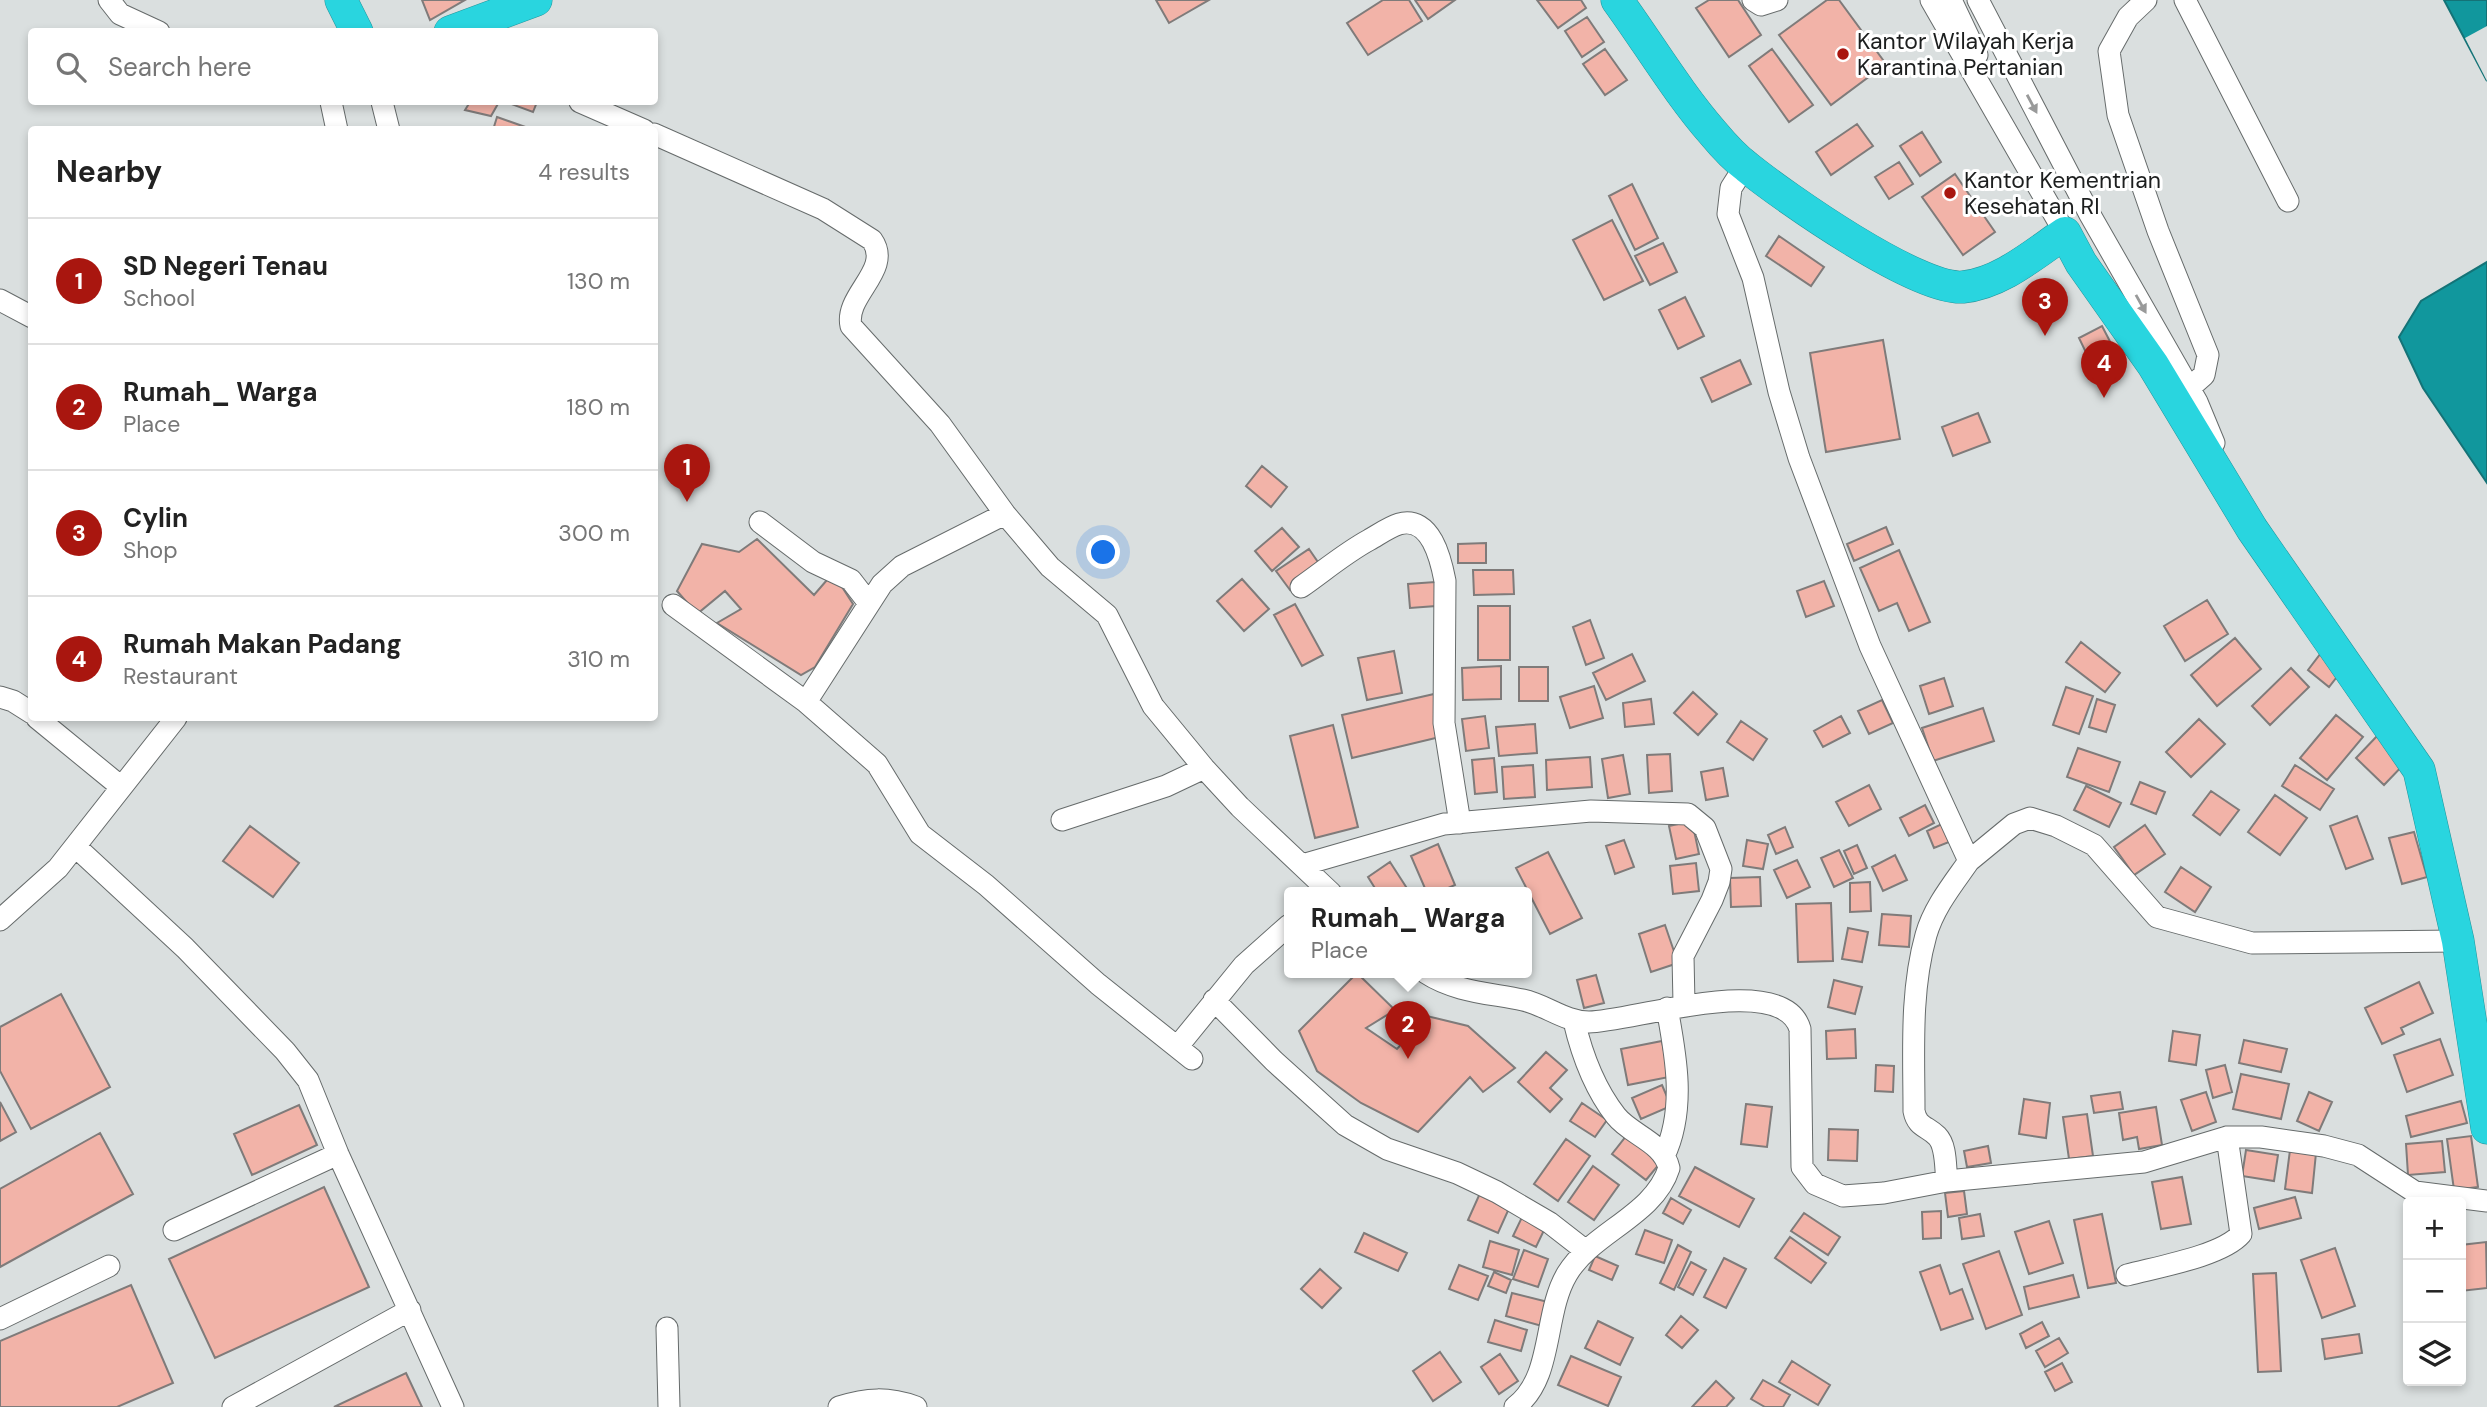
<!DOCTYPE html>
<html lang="en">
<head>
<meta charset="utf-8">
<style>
	body { margin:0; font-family:"DM Sans",sans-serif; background:#f2f2f2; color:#222 }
	.controls { position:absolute; right:21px; bottom:21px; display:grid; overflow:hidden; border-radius:7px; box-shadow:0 4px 10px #0003 }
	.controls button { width:63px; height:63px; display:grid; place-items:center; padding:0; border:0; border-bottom:2px solid #e0e0e0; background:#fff; color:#222; font:35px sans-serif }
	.you { position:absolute; left:1104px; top:553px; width:24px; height:24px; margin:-18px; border:5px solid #fff; border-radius:50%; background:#1a73e8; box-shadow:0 0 0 10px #1a73e833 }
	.badge { display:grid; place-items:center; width:46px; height:46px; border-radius:50%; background:#a9160f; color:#fff; font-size:23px; font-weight:700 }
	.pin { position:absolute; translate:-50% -58px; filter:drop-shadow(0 2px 4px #0008) }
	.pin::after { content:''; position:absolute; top:37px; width:24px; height:21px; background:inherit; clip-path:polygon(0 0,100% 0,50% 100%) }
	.popup { position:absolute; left:1284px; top:887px; width:248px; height:91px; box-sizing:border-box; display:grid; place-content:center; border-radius:7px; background:#fff; filter:drop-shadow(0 2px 5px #0005); font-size:23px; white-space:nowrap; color:#767676 }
	.popup b { font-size:26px; color:#222 }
	.popup::after { content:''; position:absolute; left:50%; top:100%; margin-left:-14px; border:14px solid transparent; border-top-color:#fff }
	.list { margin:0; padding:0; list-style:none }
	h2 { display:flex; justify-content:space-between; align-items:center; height:91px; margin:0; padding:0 28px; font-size:30px }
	h2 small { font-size:23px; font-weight:400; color:#767676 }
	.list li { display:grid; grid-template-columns:46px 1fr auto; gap:21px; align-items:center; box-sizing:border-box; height:126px; padding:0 28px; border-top:2px solid #e0e0e0 }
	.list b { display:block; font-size:26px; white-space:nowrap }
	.list p { margin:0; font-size:23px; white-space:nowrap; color:#767676 }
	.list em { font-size:23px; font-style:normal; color:#767676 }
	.icon { flex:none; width:38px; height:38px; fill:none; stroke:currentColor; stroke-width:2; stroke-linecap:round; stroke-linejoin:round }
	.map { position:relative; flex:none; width:2487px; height:1407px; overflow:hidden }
	.search { position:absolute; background:#fff; box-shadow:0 4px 10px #0003; left:28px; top:28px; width:630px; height:77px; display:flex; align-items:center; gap:18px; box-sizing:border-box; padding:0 24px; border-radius:7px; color:#767676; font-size:26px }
	.panel { position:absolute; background:#fff; box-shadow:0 4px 10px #0003; left:28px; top:126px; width:630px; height:595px; border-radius:7px }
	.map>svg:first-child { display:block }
	.water { fill:#11979d; stroke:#147377; stroke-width:2 }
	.pier { fill:#dadfdf }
	.building { fill:#f2b3a8; stroke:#7f7b7a; stroke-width:2 }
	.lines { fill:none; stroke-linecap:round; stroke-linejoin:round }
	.minor-casing { stroke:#666b6b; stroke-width:23 }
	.highway-casing { stroke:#24959b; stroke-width:33 }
	.minor { stroke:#fff; stroke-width:21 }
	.highway { stroke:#29d5df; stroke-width:32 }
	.oneway { fill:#999a9a }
	.poi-dot { fill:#a9160f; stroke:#fff; stroke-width:2.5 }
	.labels { text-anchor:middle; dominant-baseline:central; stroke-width:6; stroke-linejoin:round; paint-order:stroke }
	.poi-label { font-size:23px; fill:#1c1e1e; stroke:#fff; text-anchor:start }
</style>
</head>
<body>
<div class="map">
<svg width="2487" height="1407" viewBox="0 0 2487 1407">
	<rect width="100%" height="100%" fill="#dadfdf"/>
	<path class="water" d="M2444,0H2487V81Z
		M2487,262V483L2423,388L2399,337L2421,301Z"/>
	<path class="pier" d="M2487,26V81L2465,38Z"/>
	<path class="building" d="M422,0H465L430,20Z
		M1156,0H1209L1169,23Z
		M1383,0H1409L1422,21L1368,55L1347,23Z
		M1415,0H1455L1428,19Z
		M1537,0H1581L1586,8L1558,28Z
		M1709,0H1738L1761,35L1729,57L1696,8Z
		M1827,0H1839L1886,64L1831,105L1779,35Z
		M1587,17L1604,42L1582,57L1565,31Z
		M1605,49L1627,80L1605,95L1583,64Z
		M1772,49L1813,105L1789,122L1749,66Z
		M470,102H499L491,116L465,110Z
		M506,102H537L533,112Z
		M497,117L531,129L530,130H493Z
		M1857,124L1873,146L1831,175L1816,152Z
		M1922,132L1941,162L1920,176L1900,146Z
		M1899,162L1913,184L1889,199L1875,177Z
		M1955,174L1995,232L1963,255L1922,197Z
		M1632,184L1658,238L1635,250L1609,196Z
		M1612,220L1643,281L1604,300L1573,240Z
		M1779,236L1824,267L1811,286L1766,256Z
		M1663,243L1677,272L1650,285L1635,256Z
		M1685,297L1704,336L1678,349L1659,310Z
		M2102,326L2116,353L2092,365L2079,338Z
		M1883,340L1900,439L1826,452L1810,353Z
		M1740,360L1751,384L1712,402L1701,378Z
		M1978,413L1990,442L1953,456L1942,427Z
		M1262,466L1287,487L1271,507L1246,486Z
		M1886,527L1893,544L1854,561L1847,544Z
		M1282,528L1299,547L1272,571L1255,551Z
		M757,539L814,595L833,573L853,604L815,667L801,675L717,623L741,609L725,591L697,614L677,591L702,544L739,552Z
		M1486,543V563H1458V544Z
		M1309,549L1322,568L1290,590L1276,571Z
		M1899,550L1930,622L1909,631L1897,603L1879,611L1860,568Z
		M1473,570H1513L1514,594L1474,595Z
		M1242,579L1269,609L1244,631L1217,601Z
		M1824,581L1834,606L1806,617L1797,591Z
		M1435,582L1436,606L1410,608L1408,584Z
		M2207,600L2228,634L2185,661L2164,626Z
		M1295,604L1323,655L1302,666L1274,615Z
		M1478,606H1510V660H1478Z
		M1590,620L1604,658L1586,665L1573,627Z
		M2235,638L2261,669L2217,706L2191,675Z
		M2081,642L2120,673L2105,692L2066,662Z
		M1394,651L1402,693L1367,700L1358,658Z
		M2321,653L2343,669L2329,687L2308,670Z
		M1632,654L1645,681L1606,700L1593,673Z
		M1501,666V699L1463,700L1462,668Z
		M1519,667H1548V701H1519Z
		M2291,668L2309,687L2270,725L2252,706Z
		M1944,678L1953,706L1929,714L1920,686Z
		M1594,686L1603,718L1570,728L1560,697Z
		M2066,687L2093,696L2079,734L2053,725Z
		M1693,692L1717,714L1698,735L1674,713Z
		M1434,694L1444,736L1352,758L1342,715Z
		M1651,699L1654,724L1625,727L1623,703Z
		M2097,699L2115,705L2106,732L2089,727Z
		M1882,700L1893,723L1869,734L1858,711Z
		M1983,708L1994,741L1933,761L1922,728Z
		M2336,715L2363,737L2327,780L2300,758Z
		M1485,716L1489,748L1466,751L1462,719Z
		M1841,716L1850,733L1823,747L1814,731Z
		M2199,719L2225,744L2191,777L2166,752Z
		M1741,721L1767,739L1753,760L1727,742Z
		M1535,724L1537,753L1499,756L1496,727Z
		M1333,725L1358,827L1315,838L1290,736Z
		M2379,734L2407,761L2384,785L2356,758Z
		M2078,748L2120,762L2109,792L2067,777Z
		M1670,754L1672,791L1649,793L1647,755Z
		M1623,755L1630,794L1608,798L1602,759Z
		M1590,757L1592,787L1547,790L1546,760Z
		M1494,758L1497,792L1475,794L1472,760Z
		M1533,765L1535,797L1504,799L1502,767Z
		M2295,765L2334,789L2320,810L2282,786Z
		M1723,768L1728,796L1706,800L1701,772Z
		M2140,782L2165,792L2156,814L2131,804Z
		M1869,785L1881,809L1849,826L1836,802Z
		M2086,786L2121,803L2109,827L2074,810Z
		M2211,791L2239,810L2220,835L2193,815Z
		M2275,795L2307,818L2280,855L2248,832Z
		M1925,805L1934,823L1909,836L1900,818Z
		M2357,816L2373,859L2346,869L2330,826Z
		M1692,821L1699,854L1676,859L1669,826Z
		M1946,822L1954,840L1934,848L1927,831Z
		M2145,825L2165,854L2134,875L2114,847Z
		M250,826L299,863L273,897L223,861Z
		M1785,827L1793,847L1776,854L1768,835Z
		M2414,832L2427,877L2402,884L2389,838Z
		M1624,840L1634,867L1615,874L1606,846Z
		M1747,840L1768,844L1763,869L1743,866Z
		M1438,844L1455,885L1437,893H1427L1411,856Z
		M1857,845L1867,868L1854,874L1844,851Z
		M1839,850L1853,878L1834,887L1821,858Z
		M1548,852L1582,918L1550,934L1516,868Z
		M1895,855L1907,880L1883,891L1872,867Z
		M1797,860L1810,887L1787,898L1774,870Z
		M1390,862L1410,893H1378L1368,877Z
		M1696,863L1699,891L1673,894L1670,866Z
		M2181,867L2211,887L2195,912L2165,892Z
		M1760,877L1761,906L1731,907L1730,878Z
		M1870,882L1871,911L1850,912V883Z
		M1831,903L1833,961L1798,962L1796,904Z
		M1882,914L1911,916L1909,947L1879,945Z
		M1665,925L1678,963L1651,972L1639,934Z
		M1848,928L1868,932L1862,962L1842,959Z
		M1357,973L1395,1010L1366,1028L1397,1049L1427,1016L1468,1026L1515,1068L1483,1092L1470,1077L1418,1132L1361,1103L1317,1071L1299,1031Z
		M1596,975L1604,1003L1584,1008L1577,980Z
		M1834,980L1862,987L1855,1014L1828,1007Z
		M2419,982L2433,1013L2401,1028L2404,1034L2382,1044L2365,1008Z
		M61,994L110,1087L31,1129L0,1071V1027Z
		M1855,1029L1856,1058L1827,1059L1826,1031Z
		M2173,1031L2200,1035L2196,1065L2169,1061Z
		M2440,1039L2453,1075L2407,1092L2394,1055Z
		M2244,1040L2287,1049L2281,1072L2239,1063Z
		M1662,1041L1669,1077L1628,1085L1621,1049Z
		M1546,1052L1567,1070L1550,1088L1562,1099L1550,1112L1518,1082Z
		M1876,1065L1894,1066L1893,1092L1875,1091Z
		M2225,1065L2232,1092L2213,1098L2206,1070Z
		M2241,1074L2289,1084L2281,1119L2233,1109Z
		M1662,1085L1671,1106L1641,1119L1632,1098Z
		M2120,1092L2123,1109L2094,1113L2091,1096Z
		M2206,1092L2216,1122L2192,1131L2181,1100Z
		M2309,1092L2332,1102L2319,1131L2297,1121Z
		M2024,1099L2050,1103L2046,1138L2019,1134Z
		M2461,1101L2467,1123L2411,1137L2406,1116Z
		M0,1102L16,1132L0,1141Z
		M1582,1103L1607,1120L1595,1137L1570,1121Z
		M1746,1104L1772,1107L1767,1147L1741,1144Z
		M299,1105L317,1145L252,1175L234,1134Z
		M2156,1107L2162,1145L2139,1149L2137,1137L2123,1140L2119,1113Z
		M2087,1114L2093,1156L2069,1159L2063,1117Z
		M1829,1129L1858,1130L1857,1161L1828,1160Z
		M100,1133L133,1194L0,1267V1189Z
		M1627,1135L1661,1162L1646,1180L1612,1154Z
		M2471,1136L2478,1187L2454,1190L2447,1139Z
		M1566,1139L1590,1156L1558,1201L1534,1184Z
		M2442,1141L2445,1172L2408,1175L2406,1144Z
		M1988,1146L1991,1163L1967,1167L1964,1151Z
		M2246,1150L2278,1155L2274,1181L2242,1176Z
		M2290,1150L2316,1153L2312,1193L2285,1189Z
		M1593,1166L1619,1185L1594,1220L1568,1202Z
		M1695,1167L1754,1199L1739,1227L1679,1196Z
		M2182,1177L2191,1224L2161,1229L2152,1182Z
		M324,1187L369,1287L215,1358L169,1259Z
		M1481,1191L1511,1204L1498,1233L1468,1220Z
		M1964,1191L1967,1214L1948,1217L1945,1193Z
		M2295,1197L2301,1218L2259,1229L2254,1208Z
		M1671,1198L1691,1210L1683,1224L1663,1213Z
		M1941,1211V1238L1923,1239L1922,1212Z
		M1524,1213L1547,1224L1536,1247L1513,1236Z
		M1804,1213L1840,1237L1828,1255L1791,1231Z
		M1980,1214L1984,1236L1962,1239L1959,1218Z
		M2102,1214L2116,1283L2088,1288L2074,1220Z
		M2049,1221L2063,1263L2029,1274L2015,1232Z
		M1645,1230L1672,1240L1664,1263L1636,1254Z
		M1364,1233L1407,1253L1398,1271L1355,1252Z
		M1790,1237L1826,1263L1811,1283L1775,1258Z
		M1490,1241L1519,1250L1512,1275L1483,1267Z
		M2486,1242L2487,1288L2461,1291V1245Z
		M1678,1245L1691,1252L1674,1290L1660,1283Z
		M2335,1248L2355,1306L2322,1318L2301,1260Z
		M1524,1250L1548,1259L1538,1287L1513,1279Z
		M1999,1251L2022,1315L1986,1329L1963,1264Z
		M1595,1256L1618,1266L1612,1280L1589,1270Z
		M1724,1258L1746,1269L1726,1308L1704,1297Z
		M1691,1262L1706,1270L1693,1295L1678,1287Z
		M1459,1265L1488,1276L1478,1300L1449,1289Z
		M1940,1265L1950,1294L1962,1289L1973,1319L1941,1330L1920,1272Z
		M1320,1269L1341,1288L1322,1308L1301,1289Z
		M1494,1272L1511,1280L1506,1293L1488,1286Z
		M2276,1273L2281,1371L2258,1372L2253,1274Z
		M2073,1275L2079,1297L2029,1309L2024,1287Z
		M131,1285L173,1383L117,1407H0V1341Z
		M1512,1293L1548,1302L1542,1326L1506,1316Z
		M1681,1316L1698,1330L1682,1348L1666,1335Z
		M1495,1320L1527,1330L1521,1351L1488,1342Z
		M1598,1321L1633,1338L1620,1365L1585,1348Z
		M2042,1322L2049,1336L2026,1348L2020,1334Z
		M2359,1334L2362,1353L2325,1359L2322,1339Z
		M2059,1338L2068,1353L2045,1367L2036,1351Z
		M1440,1352L1461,1382L1433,1401L1413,1371Z
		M1500,1354L1518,1381L1499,1394L1481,1367Z
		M1571,1356L1621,1377L1608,1406L1558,1385Z
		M1792,1361L1830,1385L1818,1405L1779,1382Z
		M2062,1363L2072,1382L2055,1391L2045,1372Z
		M406,1373L422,1407H334Z
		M1763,1380L1790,1395L1783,1407H1765L1751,1399Z
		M1716,1381L1734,1398L1726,1407H1692Z"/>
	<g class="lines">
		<g class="minor-casing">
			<path id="minor" d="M109,0L120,14L159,32
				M1753,0L1761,5L1777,0
				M1931,0L2065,233
				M1951,0L1977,55
				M1978,0L2089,213L2197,402L2214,443
				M2146,0L2128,17L2109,51L2118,115L2158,231L2208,355L2204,375L2179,397
				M2185,0L2288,201
				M331,102L337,130
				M382,102L389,130
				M580,102L644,130
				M654,134L823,209L872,240C893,270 844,295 851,326L940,424L1005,514L1050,567L1107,615L1153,706L1204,768L1240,807L1331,893
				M1745,166L1731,188L1728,214L1753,278L1779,392L1799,458L1870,646L1969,861L2014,824L2030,818L2056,826L2094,845L2157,917L2252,943L2458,941
				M0,300L32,317
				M1005,514L902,566L882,584L806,702L877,764L920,834L986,885L1098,984L1192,1059
				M760,522L813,562L851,580L868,602
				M1301,587C1324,571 1345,553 1369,540C1378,535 1389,527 1399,524C1431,515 1441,560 1445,581L1444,723L1460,823
				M673,605L806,702
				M0,697L13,701L32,713
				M37,718L120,786
				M1062,820L1166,786L1204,768
				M76,847L185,948L285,1051L308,1080L338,1154L453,1407
				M1302,865L1444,824L1591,811L1688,814L1705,828L1721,869L1719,882L1712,900L1683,956L1684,1004
				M0,920L58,868L176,718
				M1426,973C1455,992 1490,993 1523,1000C1546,1005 1565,1022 1589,1022C1631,1022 1783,970 1800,1029L1802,1167L1815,1184L1843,1196L1884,1193L1947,1181L2144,1162L2227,1137H2261L2324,1146L2358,1155L2415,1192L2487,1201
				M1214,1000L1274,1061L1345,1125L1387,1149L1457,1173L1497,1192L1550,1223L1586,1251
				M1178,1046L1244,965L1289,925
				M1664,1156C1686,1110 1676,1056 1667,1008
				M1947,1181C1945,1168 1947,1146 1937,1136C1927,1126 1917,1127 1914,1111C1914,1052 1910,992 1926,935C1934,907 1953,884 1969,861
				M174,1230L338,1154
				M2127,1275C2157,1267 2222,1256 2241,1234L2227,1137
				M0,1319L109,1266
				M667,1328L669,1407
				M233,1407L410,1310
				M839,1407C867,1398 888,1397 916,1407
				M1515,1407C1554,1378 1543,1314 1567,1274C1592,1232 1654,1216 1669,1168C1663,1142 1631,1135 1616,1116C1594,1088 1582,1055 1574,1021"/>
		</g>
		<g class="highway-casing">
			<path id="highway" d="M341,0L357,32
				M1617,0C1649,44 1678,93 1713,133C1723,145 1735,158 1747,167C1784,197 1918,291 1963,287C2001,283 2034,254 2065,233L2081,263L2153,365L2252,529L2419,770L2458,941L2487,1128
				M450,32L536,0"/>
		</g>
		<use href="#minor" class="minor"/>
		<use href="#highway" class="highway"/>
	</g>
	<defs><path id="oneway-solid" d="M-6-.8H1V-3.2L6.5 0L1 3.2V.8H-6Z" transform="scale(1.75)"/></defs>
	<g class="oneway">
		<use href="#oneway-solid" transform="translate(2032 104) rotate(62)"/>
		<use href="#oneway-solid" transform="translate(2141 304) rotate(61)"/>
	</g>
	<g class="poi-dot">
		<circle cx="1843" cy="54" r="7"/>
		<circle cx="1950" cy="193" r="7"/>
	</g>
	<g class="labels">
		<g class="poi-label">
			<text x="1857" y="41">Kantor Wilayah Kerja<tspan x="1857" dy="26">Karantina Pertanian</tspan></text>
			<text x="1964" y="180">Kantor Kementrian<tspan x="1964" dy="26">Kesehatan RI</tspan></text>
		</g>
	</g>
</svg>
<div class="controls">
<button>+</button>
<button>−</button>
<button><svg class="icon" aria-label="layers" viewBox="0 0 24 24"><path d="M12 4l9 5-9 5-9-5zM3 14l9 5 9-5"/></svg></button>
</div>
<div class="you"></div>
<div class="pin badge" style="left:687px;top:502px">1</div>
<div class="pin badge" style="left:1408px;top:1059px">2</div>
<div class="popup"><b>Rumah_ Warga</b>Place</div>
<div class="pin badge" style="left:2045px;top:336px">3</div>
<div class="pin badge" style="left:2104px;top:398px">4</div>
<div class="search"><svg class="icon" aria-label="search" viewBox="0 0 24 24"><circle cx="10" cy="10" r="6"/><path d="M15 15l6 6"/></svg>Search here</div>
<section class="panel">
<h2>Nearby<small>4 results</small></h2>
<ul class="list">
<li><span class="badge">1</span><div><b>SD Negeri Tenau</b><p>School</p></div><em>130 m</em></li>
<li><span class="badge">2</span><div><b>Rumah_ Warga</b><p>Place</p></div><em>180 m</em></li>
<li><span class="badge">3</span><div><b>Cylin</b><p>Shop</p></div><em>300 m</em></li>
<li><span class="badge">4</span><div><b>Rumah Makan Padang</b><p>Restaurant</p></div><em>310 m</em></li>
</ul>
</section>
</div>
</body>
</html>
